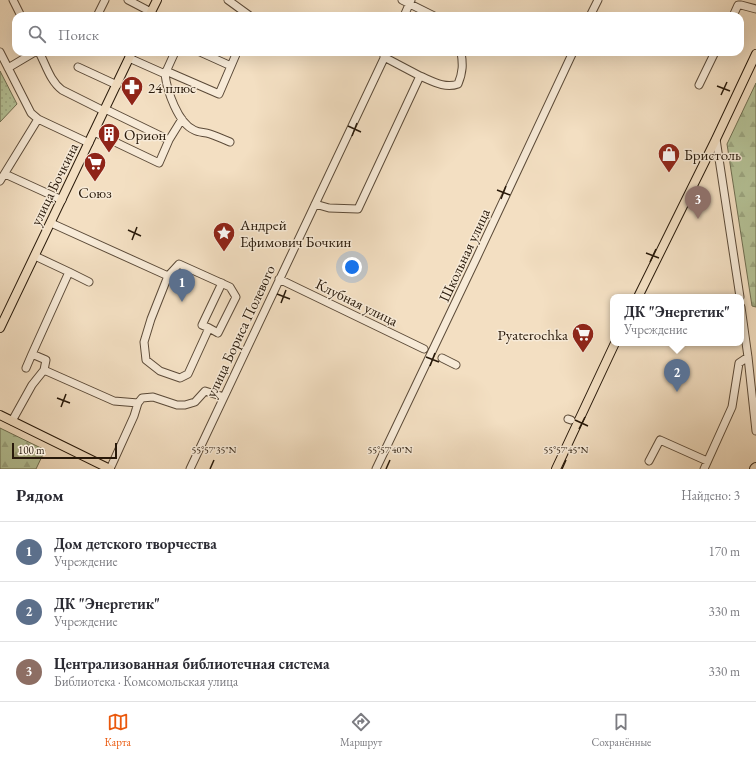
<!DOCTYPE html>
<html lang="ru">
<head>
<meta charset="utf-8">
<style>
	body { margin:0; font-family:"EB Garamond",serif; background:#f7f7f7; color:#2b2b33 }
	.scale { position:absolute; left:12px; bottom:10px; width:105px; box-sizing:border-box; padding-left:4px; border:2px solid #28190a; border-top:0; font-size:11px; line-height:14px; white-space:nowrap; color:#28190a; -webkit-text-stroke:3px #f7ead7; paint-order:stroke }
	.you { position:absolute; left:352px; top:267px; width:14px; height:14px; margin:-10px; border:3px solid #fff; border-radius:50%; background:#1a73e8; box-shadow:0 0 0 6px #1a73e833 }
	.badge { display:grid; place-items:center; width:26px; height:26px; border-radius:50%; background:#ea580c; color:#fff; font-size:13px; font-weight:700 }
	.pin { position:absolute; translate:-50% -33px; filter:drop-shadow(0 1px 2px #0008) }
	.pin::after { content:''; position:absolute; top:21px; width:14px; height:12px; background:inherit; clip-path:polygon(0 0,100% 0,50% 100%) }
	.popup { position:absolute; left:610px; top:294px; width:134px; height:52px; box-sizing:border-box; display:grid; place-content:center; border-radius:8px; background:#fff; filter:drop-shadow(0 1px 3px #0005); font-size:13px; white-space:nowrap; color:#7c7c81 }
	.popup b { font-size:15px; color:#2b2b33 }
	.popup::after { content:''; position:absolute; left:50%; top:100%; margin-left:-8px; border:8px solid transparent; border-top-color:#fff }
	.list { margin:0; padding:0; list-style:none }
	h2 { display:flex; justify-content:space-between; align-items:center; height:52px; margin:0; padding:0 16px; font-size:17px }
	h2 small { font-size:13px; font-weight:400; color:#7c7c81 }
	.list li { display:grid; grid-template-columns:26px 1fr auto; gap:12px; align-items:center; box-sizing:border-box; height:60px; padding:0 16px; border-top:1px solid #e1e1e2 }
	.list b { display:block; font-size:15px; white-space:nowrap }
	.list p { margin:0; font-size:13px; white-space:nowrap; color:#7c7c81 }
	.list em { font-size:13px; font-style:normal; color:#7c7c81 }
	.icon { flex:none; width:22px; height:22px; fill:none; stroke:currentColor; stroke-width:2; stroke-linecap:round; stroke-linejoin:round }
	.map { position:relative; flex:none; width:756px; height:469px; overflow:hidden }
	.search { position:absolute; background:#fff; box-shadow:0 4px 16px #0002; left:12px; right:12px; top:12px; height:44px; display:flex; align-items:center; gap:10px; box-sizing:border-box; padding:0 14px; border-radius:12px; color:#7c7c81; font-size:15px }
	.sheet { height:232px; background:#fff }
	nav { display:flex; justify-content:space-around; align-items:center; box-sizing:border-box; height:56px; border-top:1px solid #e1e1e2; background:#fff; font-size:11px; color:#7c7c81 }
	nav a { display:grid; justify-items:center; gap:2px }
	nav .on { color:#ea580c }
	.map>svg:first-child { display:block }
	.forest { fill:url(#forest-firs); stroke:#6e6e51 }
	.park { fill:url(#park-dots); stroke:#6e6e51 }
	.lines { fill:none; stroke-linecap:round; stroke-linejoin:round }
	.minor-casing { stroke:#5b4a38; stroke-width:9 }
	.major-casing { stroke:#28190a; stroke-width:10 }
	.highway-casing { stroke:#28190a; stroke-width:12 }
	.minor { stroke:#f7ead7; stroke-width:7 }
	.major { stroke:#f3dfc2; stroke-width:8 }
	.highway { stroke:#f3dfc2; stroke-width:10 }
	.ticks { fill:none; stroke:#28190a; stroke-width:1.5 }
	.labels { text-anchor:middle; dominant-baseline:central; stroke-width:3; stroke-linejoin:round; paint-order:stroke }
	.poi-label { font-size:15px; fill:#28190a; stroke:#f7ead7; text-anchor:start }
	.street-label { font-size:15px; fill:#28190a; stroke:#f7ead7 }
	.ticks-label { font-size:10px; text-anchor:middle; fill:#28190a; stroke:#f7ead7; stroke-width:3; stroke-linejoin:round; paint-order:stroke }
</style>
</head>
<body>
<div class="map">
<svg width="756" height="469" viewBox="0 0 756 469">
	<defs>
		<pattern id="forest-firs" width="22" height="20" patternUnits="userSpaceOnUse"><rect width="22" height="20" fill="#b5c398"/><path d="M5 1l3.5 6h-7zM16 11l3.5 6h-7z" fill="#9ca782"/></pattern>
		<pattern id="park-dots" width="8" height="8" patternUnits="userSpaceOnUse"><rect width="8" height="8" fill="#b5c398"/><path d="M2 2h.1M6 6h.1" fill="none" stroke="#9ca782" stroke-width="1.8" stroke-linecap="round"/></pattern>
	</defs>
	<rect width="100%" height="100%" fill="#f3dfc2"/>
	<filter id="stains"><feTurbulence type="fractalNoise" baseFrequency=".005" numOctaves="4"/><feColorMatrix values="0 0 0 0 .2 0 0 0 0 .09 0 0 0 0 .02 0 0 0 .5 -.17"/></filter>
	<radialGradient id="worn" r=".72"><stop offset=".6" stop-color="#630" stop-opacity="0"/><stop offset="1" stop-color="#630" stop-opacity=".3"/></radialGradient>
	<path class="forest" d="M756,83V307L752,306L727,144Z
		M0,428L45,450L36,469H0Z"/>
	<path class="park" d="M0,71L17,104L0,122Z"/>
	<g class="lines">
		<g class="minor-casing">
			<path id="minor" d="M13,0L21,16
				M128,0L151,12
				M228,0L250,16
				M402,0L434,16
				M97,16L105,0
				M404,16L411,0
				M590,16L598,0
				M733,16L738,5H741L756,9
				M0,52L31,113L38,119L89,143
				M39,52C46,65 50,81 62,90L104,111
				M200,52L231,66
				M129,58L165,74L175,52
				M78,67L117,85
				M8,68L35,52
				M166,71L219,94L237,52
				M165,74C167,91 178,123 194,130C199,133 204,132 210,134C216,136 223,139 230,142
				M420,76C432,81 445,89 458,84C463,72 463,64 461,52
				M699,85L715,52
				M94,132L159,163L169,140L105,109
				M716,139L740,297
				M169,140L182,119
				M5,174L62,200
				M0,181L38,119
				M315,204L329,208L358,209L420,76L384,57
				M51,223L168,276L179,264L230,287L236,297L218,333L209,328L188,374L180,378L160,371L146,360L144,342L151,319L168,276
				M35,256L69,272
				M279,279L424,349
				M741,307L748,357L756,431
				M209,328L202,325L222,283
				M442,358L456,365
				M26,368L32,354
				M44,370L114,401L138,403
				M568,419L571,420
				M12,421L32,385L44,370L46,360L32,354L69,272L89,282
				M649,461L660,440L707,461
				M110,469L134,416L138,403L142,398L153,397L177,405H185L195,402L205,391L224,397
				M190,469L387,52
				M376,469L477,257L573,52
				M704,469L732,407L739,363L748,357"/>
		</g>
		<g class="major-casing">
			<path id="major" d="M149,16L157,0
				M638,297L716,139L756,54
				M0,328L132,52
				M0,415L110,469
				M556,469L615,343"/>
		</g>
		<g class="highway-casing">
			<path id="highway" d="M755,469L756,468"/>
		</g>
		<use href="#minor" class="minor"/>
		<use href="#major" class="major"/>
		<use href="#highway" class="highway"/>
	</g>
	<path class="ticks" d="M717,86L730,91M721,95L727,82M348,126L361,132M352,136L357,123M497,190L510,195M501,199L506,186M128,230L141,236M132,240L137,227M646,253L659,258M650,262L656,249M277,294L290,299M281,303L286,290M426,357L439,362M430,366L435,353M57,398L70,403M61,407L66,394M575,420L588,426M579,429L585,417M210,469L214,460M386,469L390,460M562,469L566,460"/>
	<defs>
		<g id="pharmacy-pin" transform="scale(1.15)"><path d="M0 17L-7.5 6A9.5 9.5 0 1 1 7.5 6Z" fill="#8f2418" stroke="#f7ead7"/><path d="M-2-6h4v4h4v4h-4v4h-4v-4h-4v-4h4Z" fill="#fff"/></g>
		<g id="building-pin" transform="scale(1.15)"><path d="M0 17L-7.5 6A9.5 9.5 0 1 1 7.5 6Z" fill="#8f2418" stroke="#f7ead7"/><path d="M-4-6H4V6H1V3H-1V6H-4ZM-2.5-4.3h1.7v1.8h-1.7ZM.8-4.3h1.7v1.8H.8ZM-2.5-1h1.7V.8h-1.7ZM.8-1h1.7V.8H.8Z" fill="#fff"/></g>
		<g id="shop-pin" transform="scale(1.15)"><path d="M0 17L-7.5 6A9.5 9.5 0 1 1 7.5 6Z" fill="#8f2418" stroke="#f7ead7"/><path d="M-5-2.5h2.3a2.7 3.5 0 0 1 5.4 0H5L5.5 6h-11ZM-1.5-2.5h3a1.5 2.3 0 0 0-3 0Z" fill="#fff"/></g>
		<g id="supermarket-pin" transform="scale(1.15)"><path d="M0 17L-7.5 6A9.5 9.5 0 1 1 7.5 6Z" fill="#8f2418" stroke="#f7ead7"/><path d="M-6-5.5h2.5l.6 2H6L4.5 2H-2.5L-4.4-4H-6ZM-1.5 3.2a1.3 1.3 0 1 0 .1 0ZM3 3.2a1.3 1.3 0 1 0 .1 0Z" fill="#fff"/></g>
		<g id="sight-pin" transform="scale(1.15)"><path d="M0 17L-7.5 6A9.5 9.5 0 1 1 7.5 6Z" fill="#8f2418" stroke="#f7ead7"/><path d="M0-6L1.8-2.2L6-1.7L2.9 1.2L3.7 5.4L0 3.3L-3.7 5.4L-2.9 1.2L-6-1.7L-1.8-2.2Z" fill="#fff"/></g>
	</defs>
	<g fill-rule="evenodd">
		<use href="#pharmacy-pin" x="132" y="87"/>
		<use href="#building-pin" x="109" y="134"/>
		<use href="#shop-pin" x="669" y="154"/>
		<use href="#supermarket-pin" x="95" y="163"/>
		<use href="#sight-pin" x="224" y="233"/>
		<use href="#supermarket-pin" x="583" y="334"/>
	</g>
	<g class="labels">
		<g class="poi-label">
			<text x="148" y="87">24 плюс</text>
			<text x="124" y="134">Орион</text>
			<text x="684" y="154">Бристоль</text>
			<text x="95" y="192" text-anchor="middle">Союз</text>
			<text x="240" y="224">Андрей<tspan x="240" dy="17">Ефимович Бочкин</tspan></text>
			<text x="568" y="334" text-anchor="end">Pyaterochka</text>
		</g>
		<g class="street-label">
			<text transform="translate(54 184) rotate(-64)">улица Бочкина</text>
			<text transform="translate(464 255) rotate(-65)">Школьная улица</text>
			<text transform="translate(357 302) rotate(26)">Клубная улица</text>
			<text transform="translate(240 331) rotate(-65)">улица Бориса Полевого</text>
		</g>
	</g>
	<g class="ticks-label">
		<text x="214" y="453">55°57'35"N</text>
		<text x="390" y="453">55°57'40"N</text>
		<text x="566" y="453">55°57'45"N</text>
	</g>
	<rect width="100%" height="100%" filter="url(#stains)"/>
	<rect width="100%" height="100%" fill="url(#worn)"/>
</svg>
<div class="scale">100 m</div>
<div class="you"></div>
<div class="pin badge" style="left:182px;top:302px;background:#5c6f8a">1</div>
<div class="pin badge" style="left:677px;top:392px;background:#5c6f8a">2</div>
<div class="popup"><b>ДК &quot;Энергетик&quot;</b>Учреждение</div>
<div class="pin badge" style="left:698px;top:219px;background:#8d6e63">3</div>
<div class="search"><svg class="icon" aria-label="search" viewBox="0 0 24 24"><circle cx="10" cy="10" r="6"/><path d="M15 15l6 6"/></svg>Поиск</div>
</div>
<section class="sheet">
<h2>Рядом<small>Найдено: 3</small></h2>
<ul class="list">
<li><span class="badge" style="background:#5c6f8a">1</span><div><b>Дом детского творчества</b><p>Учреждение</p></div><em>170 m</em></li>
<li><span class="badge" style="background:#5c6f8a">2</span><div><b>ДК &quot;Энергетик&quot;</b><p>Учреждение</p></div><em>330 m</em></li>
<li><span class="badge" style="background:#8d6e63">3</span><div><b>Централизованная библиотечная система</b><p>Библиотека · Комсомольская улица</p></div><em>330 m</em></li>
</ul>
</section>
<nav>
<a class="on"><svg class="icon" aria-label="map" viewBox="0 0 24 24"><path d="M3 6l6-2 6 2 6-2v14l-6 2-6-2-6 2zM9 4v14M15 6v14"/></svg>Карта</a>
<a><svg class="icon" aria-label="directions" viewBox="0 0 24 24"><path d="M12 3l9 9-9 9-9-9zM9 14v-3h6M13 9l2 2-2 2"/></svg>Маршрут</a>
<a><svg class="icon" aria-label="saved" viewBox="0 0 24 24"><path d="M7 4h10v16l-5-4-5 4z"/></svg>Сохранённые</a>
</nav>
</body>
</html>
